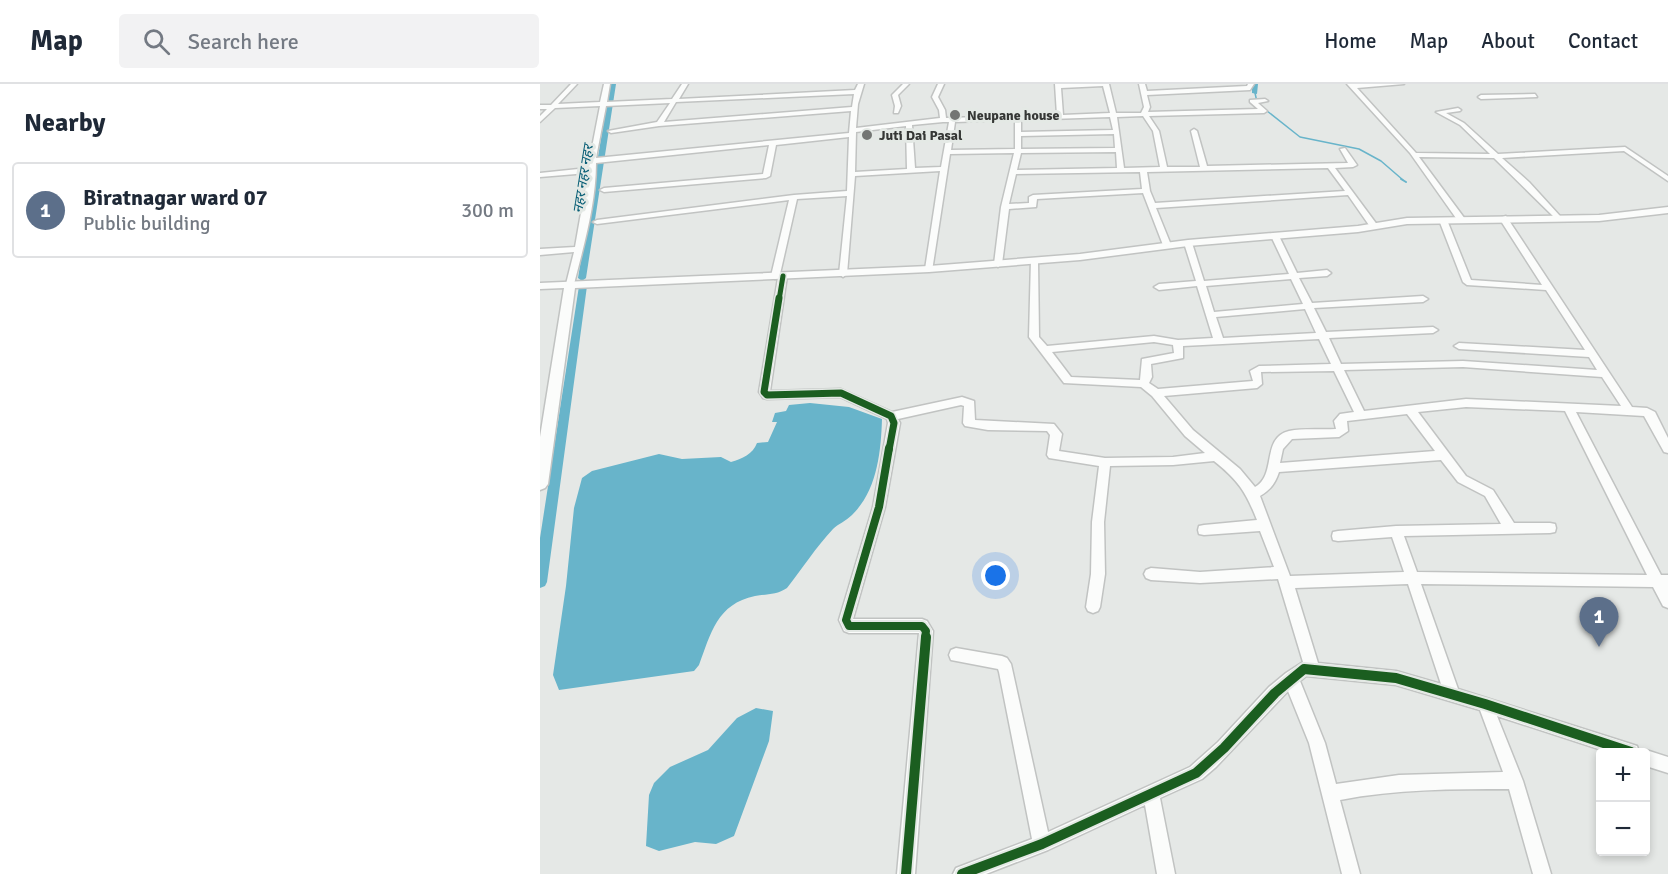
<!DOCTYPE html>
<html lang="en">
<head>
<meta charset="utf-8">
<style>
	body { margin:0; font-family:Signika,"Noto Sans Devanagari",sans-serif; background:#f2f2f3; color:#1f2937 }
	.controls { position:absolute; right:18px; bottom:18px; display:grid; overflow:hidden; border-radius:6px; box-shadow:0 3px 9px #0003 }
	.controls button { width:54px; height:54px; display:grid; place-items:center; padding:0; border:0; border-bottom:2px solid #e0e1e3; background:#fff; color:#1f2937; font:30px sans-serif }
	.you { position:absolute; left:456px; top:492px; width:21px; height:21px; margin:-15px; border:4px solid #fff; border-radius:50%; background:#1a73e8; box-shadow:0 0 0 9px #1a73e833 }
	.badge { display:grid; place-items:center; width:39px; height:39px; border-radius:50%; background:#0b8043; color:#fff; font-size:20px; font-weight:700 }
	.pin { position:absolute; translate:-50% -50px; filter:drop-shadow(0 2px 3px #0008) }
	.pin::after { content:''; position:absolute; top:32px; width:21px; height:18px; background:inherit; clip-path:polygon(0 0,100% 0,50% 100%) }
	.list { margin:0; padding:0; list-style:none }
	h2 { display:flex; justify-content:space-between; align-items:center; height:78px; margin:0; padding:0 24px; font-size:26px }
	h2 small { font-size:20px; font-weight:400; color:#747a83 }
	.list li { display:grid; grid-template-columns:39px 1fr auto; gap:18px; align-items:center; box-sizing:border-box; height:96px; margin:0 12px 12px; padding:0 12px; border:2px solid #e0e1e3; border-radius:6px }
	.list b { display:block; font-size:22px; white-space:nowrap }
	.list p { margin:0; font-size:20px; white-space:nowrap; color:#747a83 }
	.list em { font-size:20px; font-style:normal; color:#747a83 }
	.icon { flex:none; width:33px; height:33px; fill:none; stroke:currentColor; stroke-width:2; stroke-linecap:round; stroke-linejoin:round }
	.map { position:relative; flex:none; width:1128px; height:790px; overflow:hidden }
	header { display:flex; align-items:center; gap:36px; box-sizing:border-box; height:84px; padding:0 30px; background:#fff; border-bottom:2px solid #e0e1e3 }
	header strong { font-size:28px }
	nav { display:flex; gap:33px; margin-inline-start:auto; font-size:21px }
	.search { width:420px; height:54px; background:#f2f2f3; display:flex; align-items:center; gap:15px; box-sizing:border-box; padding:0 21px; border-radius:6px; color:#747a83; font-size:22px }
	main { display:flex }
	aside { flex:1; background:#fff }
	.map>svg:first-child { display:block }
	.water { fill:#68b4ca }
	.lines { fill:none; stroke-linecap:round; stroke-linejoin:round }
	.stream-far1 { stroke:#68b4ca; stroke-width:1.5 }
	.stream { stroke:#68b4ca; stroke-width:2 }
	.canal { fill:#68b4ca; fill-rule:evenodd }
	.minor-casing { stroke:#c1c3c2; stroke-width:3 }
	.major-casing { stroke:#c1c3c2; stroke-width:3 }
	.minor { fill:#fbfcfb; fill-rule:evenodd }
	.major { fill:#fbfcfb; fill-rule:evenodd }
	.cycleway-far3-casing { stroke:#e4e9e5; stroke-width:8 }
	.cycleway-far2-casing { stroke:#e4e9e5; stroke-width:10 }
	.cycleway-far1-casing { stroke:#e4e9e5; stroke-width:12 }
	.cycleway-casing { stroke:#e4e9e5; stroke-width:14 }
	.cycleway-far3 { stroke:#1b5e20; stroke-width:5 }
	.cycleway-far2 { stroke:#1b5e20; stroke-width:7 }
	.cycleway-far1 { stroke:#1b5e20; stroke-width:8 }
	.cycleway { stroke:#1b5e20; stroke-width:10 }
	.poi-dot { fill:#737573; stroke:#e4e9e5; stroke-width:2 }
	.labels { text-anchor:middle; dominant-baseline:central; stroke-width:6; stroke-linejoin:round; paint-order:stroke }
	.far-poi-label { font-size:14px; font-weight:bold; fill:#353735; stroke:#e4e9e5; text-anchor:start }
	.far-water-label { font-size:14px; font-style:italic; fill:#085e76; stroke:#e4e9e5 }
</style>
</head>
<body>
<header>
<strong>Map</strong>
<div class="search"><svg class="icon" aria-label="search" viewBox="0 0 24 24"><circle cx="10" cy="10" r="6"/><path d="M15 15l6 6"/></svg>Search here</div>
<nav><a>Home</a><a>Map</a><a>About</a><a>Contact</a></nav>
</header>
<main>
<aside>
<h2>Nearby<small></small></h2>
<ul class="list">
<li><span class="badge" style="background:#5c6f8a">1</span><div><b>Biratnagar ward 07</b><p>Public building</p></div><em>300 m</em></li>
</ul>
</aside>
<div class="map">
<svg width="1128" height="790" viewBox="0 0 1128 790">
	<rect width="100%" height="100%" fill="#e5e8e6"/>
	<path class="water" d="M270,319L309,323L342,335C341,368 337,407 312,431C306,437 298,440 293,445C276,463 262,485 247,504C237,511 227,510 215,512C177,520 171,549 159,581L154,587L19,606L13,591L26,502L34,424L42,394L52,387L119,370L142,375L181,373L191,378C202,375 213,370 217,359L228,358L237,338H232L235,329L246,327L249,321Z
		M216,624L233,627L229,657L194,752L176,760L155,758L119,767L106,762L109,711L114,699L130,683L168,666L197,634Z"/>
	<g class="lines">
		<path class="stream-far1" d="M715,9L717,18
			M722,23L760,53L819,65L841,77L863,96"/>
		<path class="stream" d="M861,95L866,98"/>
		<path class="canal" d="M70,0H76L46,194L42,197L38,194Z
			M712,0H718L717,10L712,9Z
			M43,199L47,202L7,498L5,502L0,504V454L39,202Z"/>
		<g class="minor-casing">
			<path id="minor" d="M31,0H37L18,20L60,18L64,0H70L67,18L132,15L142,0H148L139,15L315,6L318,0H324L318,20L316,44L400,34L399,26L392,13L398,0H404L398,13L405,26L406,34L517,31L515,0H569L576,29H601L604,23L599,0H605L607,7L707,2L708,0H714L710,6L607,11L610,23L608,28L718,25L710,18V16L725,15L728,17L718,19L727,27L724,29L609,32L619,47L627,83H660L651,47L654,45L657,47L667,82L808,79L800,65L805,64L817,81L813,83L795,84L838,142L837,144H831L808,111L616,124L631,161L627,164L623,161L603,109L497,115L496,123L469,125L462,180L458,183L454,180L461,123L474,69L410,70L392,187L385,185L400,87L315,92L307,190L303,193L299,190L307,112L257,115L240,190L243,189L247,192L230,307L301,305L352,328L422,313L434,317L435,336L514,340L522,350L519,367L565,374L633,373L665,369L645,352L612,312L601,303L524,299L489,253L491,175L498,177L499,253L507,262L614,252L638,256L673,254L657,202L619,206L614,203L619,200L656,197L644,159L648,157L652,159L664,197L749,190L731,152L735,150L739,152L757,189L787,186L791,189L787,192L759,194L772,219L883,212L888,215L883,218L774,224L786,248L893,243L898,246L893,249L789,254L801,280L923,277L1057,286L1049,273L919,265L914,262L919,259L1045,266L1006,206L927,201L923,198L899,136L900,134L907,136L931,196L1002,201L959,134L966,132L1092,323L1107,324L1115,328L1128,354V369L1124,368L1104,332L1036,328L1121,491H1128V524L1123,522L1113,503L881,500L918,605L1091,660L1097,662L1099,668H1068L957,632L983,697L1011,790H993L969,705C913,705 856,705 800,716L820,790H802L769,659L748,607L676,683L662,695L620,714L635,790H617L605,721L508,766L446,790H413L416,784L492,755L459,588L458,585L411,576L409,571L411,566L416,564L462,572L467,574L471,580L508,748L650,683L678,658L729,603L746,589L763,578L738,495L660,499L611,496L606,494L604,490L606,486L611,484L660,488L734,483L720,447L664,451L659,450L658,446L659,442L664,441L717,436C706,408 698,396 674,377L633,381L570,382L564,438L565,490L560,523L558,527L553,529L548,527L546,523L551,490L552,438L559,382L509,374L507,371L510,351L507,347L448,346L425,342L423,339L424,322L421,321L358,335L360,339L345,423L313,535H382L387,537L393,547L375,790H357L379,549H309L304,547L299,536L333,423L348,339L347,335L300,313L227,315L223,314L219,308L238,194L235,195L231,192L249,116L57,140L53,138L57,136L254,111L307,107L309,53L236,61L230,92L226,94L64,108L60,106L64,104L223,90L229,61L56,79C56,119 44,161 34,200L30,203L26,200L34,168L0,171V165L35,163L48,89L0,93V89L48,84L60,22L15,24L0,38V32L7,25H0V21H11ZM563,2L570,29L523,31L521,4ZM314,10L312,23L124,38L136,18ZM130,19L117,38L68,47L71,49L119,42L311,27L309,49L56,74L66,22ZM603,32L613,47L620,83L584,84L577,33ZM570,33L573,46L481,48V36ZM475,36V65L411,66L415,38ZM403,38H409L401,83L375,84L372,41ZM366,42L367,85L315,88L316,48ZM574,50L575,64L481,65V52ZM576,68L577,84L477,86L481,69ZM788,84L805,107L615,119L610,107L607,88ZM600,88L602,105L493,111L489,113V119L469,120L476,90ZM751,195L763,220L674,228L666,202ZM765,225L776,249L683,254L676,233ZM779,255L791,280L719,282L710,287L713,297L618,305L609,299L612,293L611,280L643,274V262ZM614,258L633,261L634,269L602,275L600,296L531,293L512,268ZM923,283L1062,293L1081,322L926,315L824,327L804,286ZM794,287L814,328L800,330L794,337L796,345C781,346 763,344 749,347C721,354 737,391 715,403L700,385L653,346L624,312L717,304L722,300L721,288ZM926,323L1025,327L1107,491L877,488L864,452L1010,449L1015,448L1016,444L1015,440L1010,439H974L953,406L926,392L878,328ZM867,330L895,367L740,379L743,365L752,355L799,353L808,347L807,337ZM901,376L918,398L945,412L961,440L856,442L798,447L793,448L792,452L793,456L798,457L852,453L864,488L750,492L720,412C730,406 735,400 739,388ZM868,500L901,600L856,587L778,579L755,504ZM766,592L856,601L940,626L963,688L859,691L796,700L785,659L760,597Z
				M363,0H369L358,11L361,22L358,29H354L355,22L352,11Z
				M807,0H864L817,4L876,69L950,70L920,41L896,28L918,24L921,26L920,27L906,29L924,39L958,70L1085,63L1128,92V97L1084,67L962,74L989,98L1020,132V136H1017L954,74L879,73L925,135L918,137L870,69Z
				M995,10L997,13L941,15L938,13L941,11Z
				M1106,666L1128,673V689L1106,682V668H1100Z"/>
		</g>
		<g class="major-casing">
			<path id="major" d="M1128,123V129L1059,137L867,140L818,148L648,162L540,176L389,188L35,204L8,400L5,404L0,406V353L24,204L0,205V199L389,182L540,170L648,156L818,142L867,134L1059,131Z"/>
		</g>
		<use href="#minor" class="minor"/>
		<use href="#major" class="major"/>
		<g class="cycleway-far3-casing">
			<path id="cycleway-far3" d="M239,216L243,192"/>
		</g>
		<g class="cycleway-far2-casing">
			<path id="cycleway-far2" d="M239,214L224,308L227,311L301,309L351,332L354,339L349,366"/>
		</g>
		<g class="cycleway-far1-casing">
			<path id="cycleway-far1" d="M349,364L339,423L306,536L309,542H382L386,547L385,554"/>
		</g>
		<g class="cycleway-casing">
			<path id="cycleway" d="M366,790L386,553
				M422,790L502,760L656,689L684,664L735,609L764,585L856,594L945,620L1091,668"/>
		</g>
		<use href="#cycleway-far3" class="cycleway-far3"/>
		<use href="#cycleway-far2" class="cycleway-far2"/>
		<use href="#cycleway-far1" class="cycleway-far1"/>
		<use href="#cycleway" class="cycleway"/>
	</g>
	<g class="poi-dot">
		<circle cx="415" cy="31" r="6"/>
		<circle cx="327" cy="51" r="6"/>
	</g>
	<g class="labels">
		<g class="far-poi-label">
			<text x="427" y="31">Neupane house</text>
			<text x="339" y="51">Juti Dai Pasal</text>
		</g>
		<g class="far-water-label">
			<text transform="translate(43 95) rotate(-81)">नहर नहर नहर</text>
		</g>
	</g>
</svg>
<div class="controls">
<button>+</button>
<button>−</button>
</div>
<div class="you"></div>
<div class="pin badge" style="left:1059px;top:563px;background:#5c6f8a">1</div>
</div>
</main>
</body>
</html>
